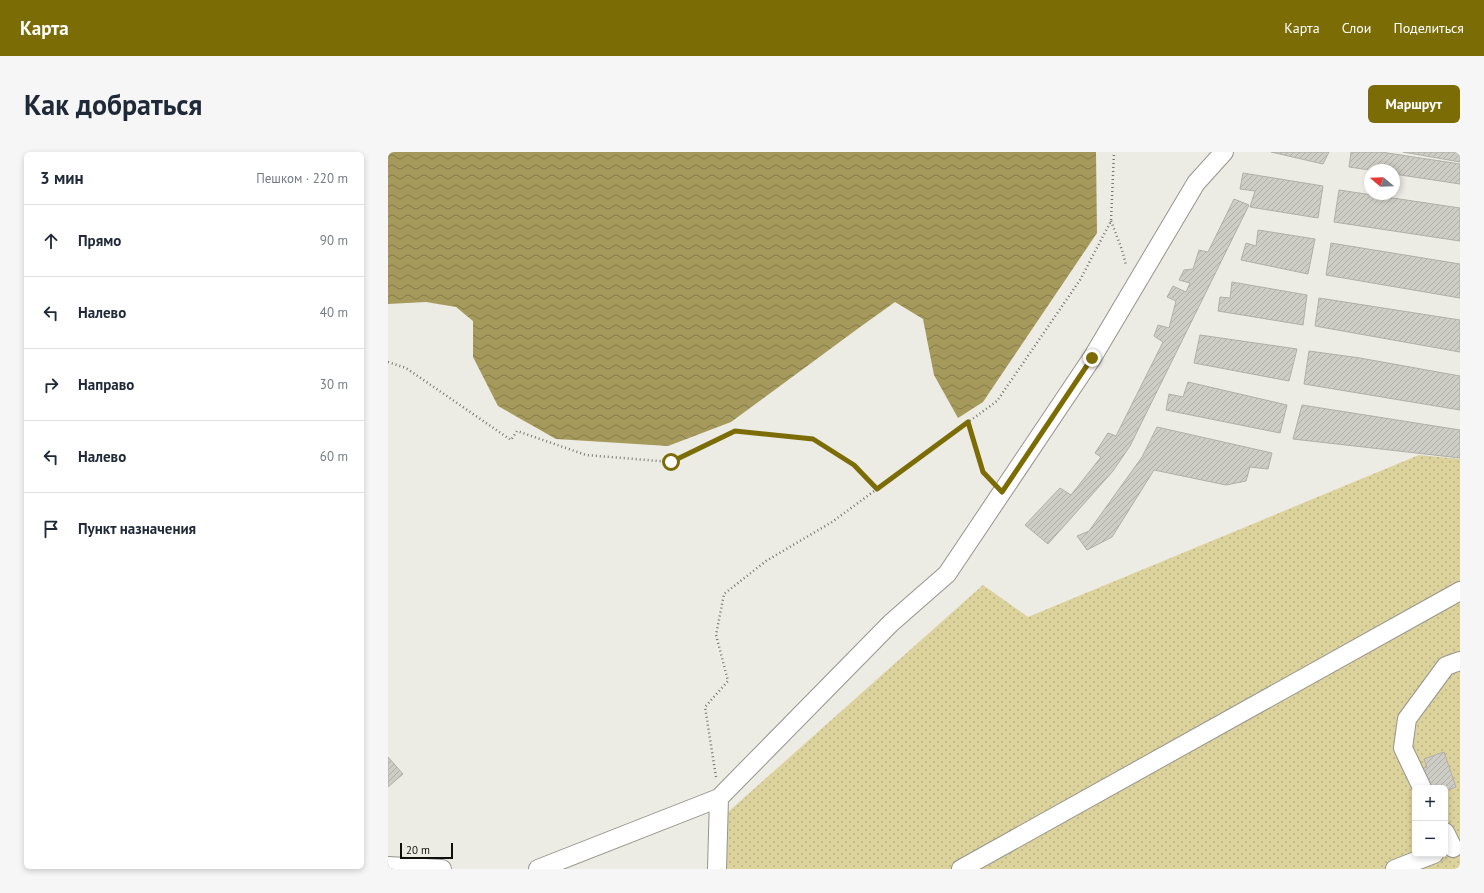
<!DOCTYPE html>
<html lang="ru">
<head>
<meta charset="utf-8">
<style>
	body { margin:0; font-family:"PT Sans",sans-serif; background:#f6f6f7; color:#1f2937 }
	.controls { position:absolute; right:12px; bottom:12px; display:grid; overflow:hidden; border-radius:6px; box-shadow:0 2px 6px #0003 }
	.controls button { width:36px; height:36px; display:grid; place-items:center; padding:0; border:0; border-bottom:1px solid #e0e1e3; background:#fff; color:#1f2937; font:20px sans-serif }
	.compass { position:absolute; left:976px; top:12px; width:36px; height:36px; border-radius:50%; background:#fff; box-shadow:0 2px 6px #0003; rotate:289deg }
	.scale { position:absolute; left:12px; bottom:10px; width:53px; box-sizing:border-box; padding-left:4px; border:2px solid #0f0f0c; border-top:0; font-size:11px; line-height:14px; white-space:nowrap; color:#0f0f0c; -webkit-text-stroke:3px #ecebe4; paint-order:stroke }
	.stop { position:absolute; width:12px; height:12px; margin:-9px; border:3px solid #7c6c06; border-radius:50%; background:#fff }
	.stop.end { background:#7c6c06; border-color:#fff; box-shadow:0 1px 4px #0008 }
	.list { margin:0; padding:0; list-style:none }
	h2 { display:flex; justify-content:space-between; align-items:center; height:52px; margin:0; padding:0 16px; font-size:17px }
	h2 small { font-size:13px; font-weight:400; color:#747a83 }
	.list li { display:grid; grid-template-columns:26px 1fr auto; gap:12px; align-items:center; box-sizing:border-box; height:72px; padding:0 16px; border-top:1px solid #e0e1e3 }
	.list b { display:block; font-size:15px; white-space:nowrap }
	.list em { font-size:13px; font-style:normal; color:#747a83 }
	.icon { flex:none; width:22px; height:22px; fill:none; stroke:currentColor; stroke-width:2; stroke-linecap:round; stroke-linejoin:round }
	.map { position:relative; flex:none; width:1072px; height:717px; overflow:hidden; border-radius:6px }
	header { display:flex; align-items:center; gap:24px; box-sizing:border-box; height:56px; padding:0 20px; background:#7c6c06; color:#fff }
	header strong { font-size:19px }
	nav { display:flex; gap:22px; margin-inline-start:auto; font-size:14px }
	.intro { display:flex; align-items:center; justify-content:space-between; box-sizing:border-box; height:96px; padding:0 24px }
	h1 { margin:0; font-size:28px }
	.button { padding:10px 18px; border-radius:6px; background:#7c6c06; color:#fff; font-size:14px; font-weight:700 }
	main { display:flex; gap:24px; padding:0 24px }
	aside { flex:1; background:#fff; border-radius:6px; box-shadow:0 2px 6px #0003 }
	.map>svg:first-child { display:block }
	.park { fill:url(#park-dots); fill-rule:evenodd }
	.water { fill:url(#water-waves) }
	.building { fill:url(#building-hatch); stroke:#b0afa8 }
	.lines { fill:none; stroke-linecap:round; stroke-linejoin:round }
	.minor-casing { stroke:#95948d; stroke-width:20 }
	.path { stroke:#767671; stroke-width:2.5; stroke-dasharray:1 3; stroke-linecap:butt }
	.minor { stroke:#fff; stroke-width:18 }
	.route { stroke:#7c6c06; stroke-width:5 }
</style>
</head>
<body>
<header>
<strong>Карта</strong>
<nav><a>Карта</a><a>Слои</a><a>Поделиться</a></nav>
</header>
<div class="intro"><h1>Как добраться</h1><a class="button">Маршрут</a></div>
<main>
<aside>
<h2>3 мин<small>Пешком · 220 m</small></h2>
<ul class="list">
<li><svg class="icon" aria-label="ahead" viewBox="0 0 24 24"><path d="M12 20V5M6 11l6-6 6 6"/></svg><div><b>Прямо</b></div><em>90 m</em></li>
<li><svg class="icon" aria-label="left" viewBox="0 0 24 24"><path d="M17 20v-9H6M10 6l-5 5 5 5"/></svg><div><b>Налево</b></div><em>40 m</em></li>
<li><svg class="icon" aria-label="right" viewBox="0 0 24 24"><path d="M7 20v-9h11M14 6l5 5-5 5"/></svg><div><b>Направо</b></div><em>30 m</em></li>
<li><svg class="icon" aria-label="left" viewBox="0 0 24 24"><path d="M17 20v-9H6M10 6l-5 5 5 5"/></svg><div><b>Налево</b></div><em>60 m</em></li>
<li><svg class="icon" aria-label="arrive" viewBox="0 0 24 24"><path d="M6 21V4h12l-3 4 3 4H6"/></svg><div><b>Пункт назначения</b></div></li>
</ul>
</aside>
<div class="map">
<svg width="1072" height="717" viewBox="0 0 1072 717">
	<defs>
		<pattern id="park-dots" width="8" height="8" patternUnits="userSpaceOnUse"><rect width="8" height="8" fill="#dcd29c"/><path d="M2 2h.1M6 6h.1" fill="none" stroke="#bcb385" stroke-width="1.8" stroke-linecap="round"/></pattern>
		<pattern id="water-waves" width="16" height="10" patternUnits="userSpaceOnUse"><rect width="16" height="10" fill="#a59a5c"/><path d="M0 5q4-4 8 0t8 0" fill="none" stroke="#857c4a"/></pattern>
		<pattern id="building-hatch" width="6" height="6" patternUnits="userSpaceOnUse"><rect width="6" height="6" fill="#cdccc5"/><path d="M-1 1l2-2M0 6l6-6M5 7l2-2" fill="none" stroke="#afaea8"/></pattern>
	</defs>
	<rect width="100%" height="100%" fill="#ecebe4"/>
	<path class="park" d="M1031,303L1072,307V717H331L321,677L595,433L640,465ZM1027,636H1057V702H1027Z"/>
	<path class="water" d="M0,0H708L709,81L595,250L570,266L546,223L535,167L507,150L468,178L343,270L280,294L168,287L110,254L85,205V169L68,155L38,150L0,152Z"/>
	<path class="building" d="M883,0H941L935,12Z
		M963,0H993L1072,12V32L1006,22V18H982L961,15Z
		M1015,0H1072V10Z
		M855,21L935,34L930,66L862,55L867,39L852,37Z
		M951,38L1072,56V89L946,70Z
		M846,47L861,53L742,294L725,319L660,392L637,373L672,336L683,343L713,305L707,301L720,281L728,284L775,190L766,184L770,173L781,176L788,149L779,145L785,134L798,140L802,131L791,128L796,118L805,117L811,98L820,100Z
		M870,78L927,87L920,122L853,108L858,91L868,94Z
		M943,91L1072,112V146L938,123Z
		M844,130L919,143L915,173L830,159L832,145L842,146Z
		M931,146L1072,168V200L927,174Z
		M812,183L909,197L901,229L806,211Z
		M921,199L972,206L1072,224V258L916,232Z
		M800,230L899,253L892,281L778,258L781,242L795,245Z
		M914,253L1072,278V306L905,287Z
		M769,275L884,301L880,317L862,315L858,329L838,333L766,318L724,385L699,398L689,384L701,379L754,305Z
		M1056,600L1068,635L1057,639V636H1038L1032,617L1039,615L1036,607Z
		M0,605L15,622L0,635Z"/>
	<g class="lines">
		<g class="minor-casing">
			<path id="minor" d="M1034,636L1015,596L1019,567L1058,514L1072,509
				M1057,680L1065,696
				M0,714L54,717
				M150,717L331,646L503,471L559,422L704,206L808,31L836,0
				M329,717L331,646
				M573,717L1072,439
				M1007,717L1046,702"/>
		</g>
		<path class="path" d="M723,69L734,98L738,113
			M0,210L18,216L123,288L129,279L198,303L283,310L347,279L425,287L466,313L489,337
			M580,270L595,320L602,327
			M328,625L317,555L340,529L328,483L336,442L378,409L444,370L609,249L692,128L723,69L726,0"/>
		<use href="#minor" class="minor"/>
	</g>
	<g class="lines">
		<path class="route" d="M283,310L347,279L425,287L466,313L489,337L580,270L595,320L614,340L704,206"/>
	</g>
</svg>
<div class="controls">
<button>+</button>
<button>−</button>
</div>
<svg class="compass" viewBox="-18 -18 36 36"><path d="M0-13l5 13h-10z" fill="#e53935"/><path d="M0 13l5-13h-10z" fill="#747a83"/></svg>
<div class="scale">20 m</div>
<div class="stop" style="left:283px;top:310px"></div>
<div class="stop end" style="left:704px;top:206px"></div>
</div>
</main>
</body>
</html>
